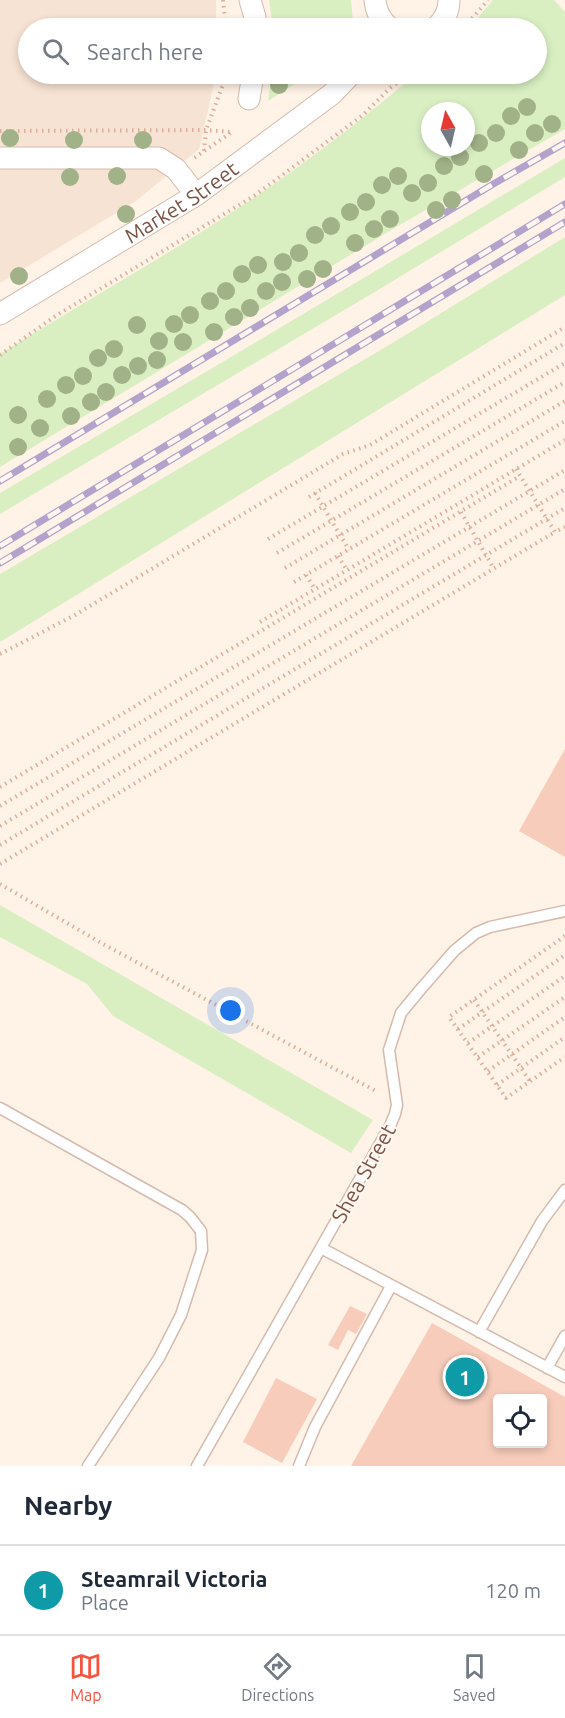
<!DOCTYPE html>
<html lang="en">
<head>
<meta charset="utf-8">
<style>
	body { margin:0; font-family:Ubuntu,sans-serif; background:#f2f2f3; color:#1f2937 }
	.controls { position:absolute; right:18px; bottom:18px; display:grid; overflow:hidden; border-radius:6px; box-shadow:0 3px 9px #0003 }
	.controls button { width:54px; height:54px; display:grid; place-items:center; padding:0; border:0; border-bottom:2px solid #e0e1e3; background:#fff; color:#1f2937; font:30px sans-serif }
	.compass { position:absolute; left:421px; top:102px; width:54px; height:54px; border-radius:50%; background:#fff; box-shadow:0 3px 9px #0003; rotate:352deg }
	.you { position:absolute; left:231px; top:1011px; width:21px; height:21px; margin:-15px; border:4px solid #fff; border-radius:50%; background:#1a73e8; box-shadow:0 0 0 9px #1a73e833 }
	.badge { display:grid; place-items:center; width:39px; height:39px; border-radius:50%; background:#f6523e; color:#fff; font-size:20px; font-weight:700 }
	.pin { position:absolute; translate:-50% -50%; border:3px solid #fff; box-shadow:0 2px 6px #0006 }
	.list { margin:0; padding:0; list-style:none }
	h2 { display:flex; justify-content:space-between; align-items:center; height:78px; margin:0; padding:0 24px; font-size:26px }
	h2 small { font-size:20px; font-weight:400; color:#747a83 }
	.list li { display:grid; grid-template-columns:39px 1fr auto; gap:18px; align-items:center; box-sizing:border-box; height:90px; padding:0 24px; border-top:2px solid #e0e1e3 }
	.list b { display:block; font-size:22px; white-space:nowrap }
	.list p { margin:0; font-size:20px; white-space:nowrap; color:#747a83 }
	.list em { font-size:20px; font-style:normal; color:#747a83 }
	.icon { flex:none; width:33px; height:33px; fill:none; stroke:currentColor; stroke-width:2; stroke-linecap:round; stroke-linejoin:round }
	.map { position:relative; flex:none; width:565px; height:1466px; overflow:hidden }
	.search { position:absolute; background:#fff; box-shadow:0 3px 9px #0003; left:18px; right:18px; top:18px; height:66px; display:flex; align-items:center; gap:15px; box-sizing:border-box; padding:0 21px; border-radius:33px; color:#747a83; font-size:22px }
	.sheet { height:168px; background:#fff }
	nav { display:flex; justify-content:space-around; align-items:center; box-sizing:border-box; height:84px; border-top:2px solid #e0e1e3; background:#fff; font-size:16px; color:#747a83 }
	nav a { display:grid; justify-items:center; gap:3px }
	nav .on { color:#f6523e }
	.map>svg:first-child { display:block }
	.residential { fill:#f7e3d3 }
	.green { fill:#d9efc2; fill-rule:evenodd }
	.building { fill:#f7ccba; fill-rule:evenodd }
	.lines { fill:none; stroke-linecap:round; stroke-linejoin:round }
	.lane-casing { stroke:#d5baad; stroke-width:13 }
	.street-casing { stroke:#d5baad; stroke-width:23 }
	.path { stroke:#ddae9d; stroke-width:4; stroke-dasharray:1.5 4.5; stroke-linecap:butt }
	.lane { stroke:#fff; stroke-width:10 }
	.street { stroke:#fff; stroke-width:21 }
	.rail-casing { stroke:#b3a2cb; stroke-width:7 }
	.rail { stroke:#fff7ef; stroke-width:4.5; stroke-dasharray:14; stroke-linecap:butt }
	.tree { fill:#a2b288 }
	.labels { text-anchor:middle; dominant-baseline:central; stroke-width:4.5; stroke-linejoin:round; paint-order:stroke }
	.street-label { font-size:21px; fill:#7c5447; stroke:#fff7ef }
</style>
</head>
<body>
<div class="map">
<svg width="565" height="1466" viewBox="0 0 565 1466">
	<rect width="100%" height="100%" fill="#fff2e6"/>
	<path class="residential" d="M0,0H216V28H28V74H215V79L199,149L136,201L0,283Z"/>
	<path class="green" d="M269,0H351L353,22L350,28H273Z
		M493,0H554L565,12V129L398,226L0,467V354C67,312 136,273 203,231C278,184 349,131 416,74H536V28H469ZM430,111H466V147H430Z
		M272,74H310L268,101Z
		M565,158V177L368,296L0,514V493L226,360Z
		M565,237V295L0,642V574L394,342Z
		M0,905L373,1120L351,1153L113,1016L87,984L0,937Z"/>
	<path class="building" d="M565,749V857L519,831Z
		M350,1306L367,1314L356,1334L348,1330L338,1350L328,1345Z
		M432,1323L565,1397V1466H351ZM498,1398H542V1444H498Z
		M276,1378L317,1399L282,1463L243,1442Z"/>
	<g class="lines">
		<g class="lane-casing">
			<path id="lane" d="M0,1108L182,1210L190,1217L201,1231L202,1250L181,1315L159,1358L88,1466
				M321,1248L565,1377
				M479,1332L542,1221L565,1190
				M547,1368L565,1336
				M197,1466L390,1126L395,1114L397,1105L389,1050L401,1013L420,990L454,951L476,933L490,927L565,911
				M299,1466L315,1427L391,1286"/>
		</g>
		<g class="street-casing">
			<g id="street">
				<path d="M250,0L255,17V28"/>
				<path d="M375,0C376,12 381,21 390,28"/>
				<path d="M435,28C444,21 449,11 449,0"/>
				<path d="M249,99L253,74"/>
				<path d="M0,158H159L176,169L196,195"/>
				<path id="s1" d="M0,314L196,195L332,94L351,74"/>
			</g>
		</g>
		<path class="path" d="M223,0L226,28
			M468,23L488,0
			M0,131L206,130L232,132L194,158
			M204,151L206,130L227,74
			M0,355L57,315L254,196L363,115L390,88L410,74
			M516,469L555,532L565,527
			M315,493L349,550
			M309,497L565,343
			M461,512L494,569
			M268,539L565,363
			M277,553L565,382
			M338,556L347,570
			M285,568L565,401
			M306,575L315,589
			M294,582L565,421
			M260,622L565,440
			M0,654L75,615L343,454L370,445L565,327
			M0,787L520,476
			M0,806L565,470
			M0,826L565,489
			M0,845L565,508
			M0,864L555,532
			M0,884L103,944L376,1091
			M565,936L449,1017L506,1098L565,1057
			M474,1000L530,1081
			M458,1029L565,955
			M468,1043L565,976
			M478,1057L565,997
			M488,1071L565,1017
			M497,1085L565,1037"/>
		<use href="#lane" class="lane"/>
		<use href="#street" class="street"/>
		<g class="rail-casing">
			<path id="rail" d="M0,481L495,183L565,143
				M0,546L565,204
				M0,563L565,222"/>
		</g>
		<use href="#rail" class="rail"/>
	</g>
	<g class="tree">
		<circle cx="279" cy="85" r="9"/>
		<circle cx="527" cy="107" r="9"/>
		<circle cx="511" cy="116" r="9"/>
		<circle cx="552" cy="124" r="9"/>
		<circle cx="496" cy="133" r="9"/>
		<circle cx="535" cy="133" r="9"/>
		<circle cx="10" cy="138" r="9"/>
		<circle cx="74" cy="140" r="9"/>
		<circle cx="143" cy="140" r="9"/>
		<circle cx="479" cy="143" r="9"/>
		<circle cx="519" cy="150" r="9"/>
		<circle cx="460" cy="157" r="9"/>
		<circle cx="444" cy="166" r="9"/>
		<circle cx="484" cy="174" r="9"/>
		<circle cx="117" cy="176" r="9"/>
		<circle cx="398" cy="176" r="9"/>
		<circle cx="70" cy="177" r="9"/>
		<circle cx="428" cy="183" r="9"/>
		<circle cx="382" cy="185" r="9"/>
		<circle cx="412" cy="193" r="9"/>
		<circle cx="452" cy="200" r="9"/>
		<circle cx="366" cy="202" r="9"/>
		<circle cx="436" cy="210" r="9"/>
		<circle cx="350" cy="212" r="9"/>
		<circle cx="126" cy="214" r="9"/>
		<circle cx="390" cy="219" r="9"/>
		<circle cx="331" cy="226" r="9"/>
		<circle cx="374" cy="229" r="9"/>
		<circle cx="315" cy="235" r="9"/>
		<circle cx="355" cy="243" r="9"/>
		<circle cx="299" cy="253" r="9"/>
		<circle cx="283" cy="262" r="9"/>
		<circle cx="258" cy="265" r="9"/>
		<circle cx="323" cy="269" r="9"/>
		<circle cx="242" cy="274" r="9"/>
		<circle cx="19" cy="276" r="9"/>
		<circle cx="307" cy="279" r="9"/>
		<circle cx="282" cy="282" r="9"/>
		<circle cx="226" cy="291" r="9"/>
		<circle cx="266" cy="291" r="9"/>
		<circle cx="210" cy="301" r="9"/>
		<circle cx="250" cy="308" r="9"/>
		<circle cx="190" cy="315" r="9"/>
		<circle cx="234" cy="317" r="9"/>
		<circle cx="174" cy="324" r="9"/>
		<circle cx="137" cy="325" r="9"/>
		<circle cx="214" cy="332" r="9"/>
		<circle cx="159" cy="341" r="9"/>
		<circle cx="183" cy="342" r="9"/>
		<circle cx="114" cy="349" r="9"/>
		<circle cx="98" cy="358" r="9"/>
		<circle cx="157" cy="360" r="9"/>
		<circle cx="138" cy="366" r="9"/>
		<circle cx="122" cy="375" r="9"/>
		<circle cx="83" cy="376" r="9"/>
		<circle cx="66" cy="385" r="9"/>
		<circle cx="106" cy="392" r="9"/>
		<circle cx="47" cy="399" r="9"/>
		<circle cx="91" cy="402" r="9"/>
		<circle cx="18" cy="415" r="9"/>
		<circle cx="71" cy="416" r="9"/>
		<circle cx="40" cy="428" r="9"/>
		<circle cx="18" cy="447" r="9"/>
	</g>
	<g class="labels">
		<g class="street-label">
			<text stroke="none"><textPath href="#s1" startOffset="213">Market Street</textPath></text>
			<text transform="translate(363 1173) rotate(-61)">Shea Street</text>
		</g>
	</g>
</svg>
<div class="controls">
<button><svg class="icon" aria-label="locate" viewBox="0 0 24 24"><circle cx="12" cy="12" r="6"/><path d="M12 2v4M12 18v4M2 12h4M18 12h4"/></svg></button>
</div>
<svg class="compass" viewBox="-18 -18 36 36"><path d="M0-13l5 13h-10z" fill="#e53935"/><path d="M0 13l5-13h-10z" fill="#747a83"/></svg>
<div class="you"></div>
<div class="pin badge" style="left:465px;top:1377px;background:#0f9aa8">1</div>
<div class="search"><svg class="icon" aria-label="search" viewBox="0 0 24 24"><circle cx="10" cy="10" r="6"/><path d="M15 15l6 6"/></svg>Search here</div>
</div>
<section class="sheet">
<h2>Nearby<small></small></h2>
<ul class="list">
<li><span class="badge" style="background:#0f9aa8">1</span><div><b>Steamrail Victoria</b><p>Place</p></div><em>120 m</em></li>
</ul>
</section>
<nav>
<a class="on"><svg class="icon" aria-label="map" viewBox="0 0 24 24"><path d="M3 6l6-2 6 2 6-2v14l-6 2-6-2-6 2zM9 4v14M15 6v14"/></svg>Map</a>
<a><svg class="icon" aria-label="directions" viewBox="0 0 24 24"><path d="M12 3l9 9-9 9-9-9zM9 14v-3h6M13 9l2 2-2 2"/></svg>Directions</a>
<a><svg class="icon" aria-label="saved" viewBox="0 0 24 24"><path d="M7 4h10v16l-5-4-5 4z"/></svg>Saved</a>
</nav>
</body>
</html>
